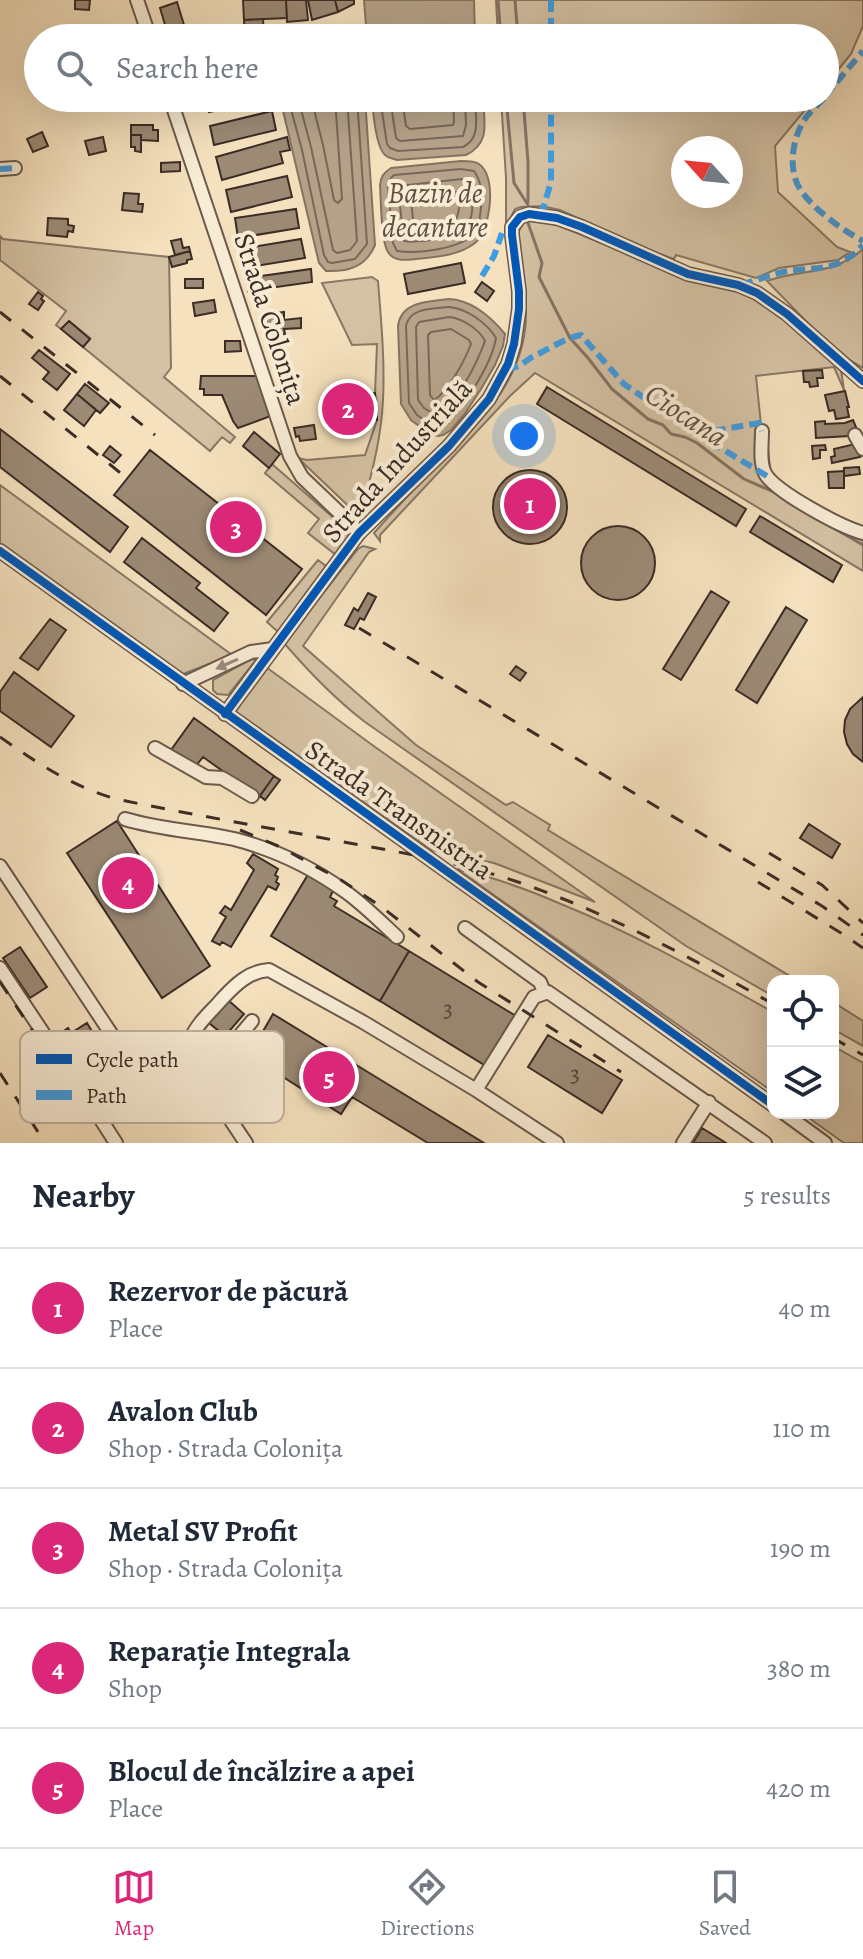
<!DOCTYPE html>
<html lang="en">
<head>
<meta charset="utf-8">
<style>
	body { margin:0; font-family:Alegreya,serif; background:#f2f2f3; color:#1f2937 }
	.controls { position:absolute; right:24px; bottom:24px; display:grid; overflow:hidden; border-radius:16px; box-shadow:0 8px 32px #0002 }
	.controls button { width:72px; height:72px; display:grid; place-items:center; padding:0; border:0; border-bottom:2px solid #e0e1e3; background:#fff; color:#1f2937; font:40px sans-serif }
	.compass { position:absolute; left:671px; top:136px; width:72px; height:72px; border-radius:50%; background:#fff; box-shadow:0 8px 32px #0002; rotate:297deg }
	.you { position:absolute; left:524px; top:436px; width:28px; height:28px; margin:-20px; border:6px solid #fff; border-radius:50%; background:#1a73e8; box-shadow:0 0 0 12px #1a73e833 }
	.badge { display:grid; place-items:center; width:52px; height:52px; border-radius:50%; background:#db2777; color:#fff; font-size:26px; font-weight:700 }
	.pin { position:absolute; translate:-50% -50%; border:4px solid #fff; box-shadow:0 2px 8px #0006 }
	.list { margin:0; padding:0; list-style:none }
	h2 { display:flex; justify-content:space-between; align-items:center; height:104px; margin:0; padding:0 32px; font-size:34px }
	h2 small { font-size:26px; font-weight:400; color:#747a83 }
	.list li { display:grid; grid-template-columns:52px 1fr auto; gap:24px; align-items:center; box-sizing:border-box; height:120px; padding:0 32px; border-top:2px solid #e0e1e3 }
	.list b { display:block; font-size:30px; white-space:nowrap }
	.list p { margin:0; font-size:26px; white-space:nowrap; color:#747a83 }
	.list em { font-size:26px; font-style:normal; color:#747a83 }
	.icon { flex:none; width:44px; height:44px; fill:none; stroke:currentColor; stroke-width:2; stroke-linecap:round; stroke-linejoin:round }
	.map { position:relative; flex:none; width:863px; height:1143px; overflow:hidden }
	.search { position:absolute; background:#fff; box-shadow:0 8px 32px #0002; left:24px; right:24px; top:24px; height:88px; display:flex; align-items:center; gap:20px; box-sizing:border-box; padding:0 28px; border-radius:44px; color:#747a83; font-size:30px }
	.sheet { height:704px; background:#fff }
	nav { display:flex; justify-content:space-around; align-items:center; box-sizing:border-box; height:112px; border-top:2px solid #e0e1e3; background:#fff; font-size:22px; color:#747a83 }
	nav a { display:grid; justify-items:center; gap:4px }
	nav .on { color:#db2777 }
	.map>svg:first-child { display:block }
	.green { fill:#d5c2a4; stroke:#887765; stroke-width:2; fill-rule:evenodd }
	.water { fill:#b6a38a; stroke:#857362; stroke-width:2 }
	.lines { fill:none; stroke-linecap:round; stroke-linejoin:round }
	.shore { stroke:#786858; stroke-width:2 }
	.stream { stroke:#857362; stroke-width:3 }
	.building { fill:#9c8a75; stroke:#3b2c26; stroke-width:2 }
	.minor-casing { stroke:#6a594c; stroke-width:16 }
	.minor { stroke:#f8ecd5; stroke-width:12 }
	.rail { stroke:#3b2c26; stroke-width:3; stroke-dasharray:14 14; stroke-linecap:butt }
	.quiet { stroke:#3f9ce0; stroke-width:6; stroke-dasharray:12 6; stroke-linecap:butt }
	.cycleway-casing { stroke:#f8ecd5; stroke-width:13 }
	.cycleway { stroke:#0057b8; stroke-width:8 }
	.oneway { fill:#9a8c7e }
	.labels { text-anchor:middle; dominant-baseline:central; stroke-width:8; stroke-linejoin:round; paint-order:stroke }
	.number-label { font-size:24px; fill:#53443a }
	.street-label { font-size:28px; fill:#3b2c26; stroke:#f8ecd5 }
	.water-label { font-size:30px; font-style:italic; fill:#605044; stroke:#f8ecd5 }
	.key { fill:#f8ecd5; stroke:#bfb2a0; stroke-width:2 }
	.key-label { font-size:22px; fill:#3b2c26 }
</style>
</head>
<body>
<div class="map">
<svg width="863" height="1143" viewBox="0 0 863 1143">
	<rect width="100%" height="100%" fill="#f5e1be"/>
	<filter id="stains"><feTurbulence type="fractalNoise" baseFrequency=".0025" numOctaves="4"/><feColorMatrix values="0 0 0 0 .2 0 0 0 0 .09 0 0 0 0 .02 0 0 0 .5 -.17"/></filter>
	<radialGradient id="worn" r=".72"><stop offset=".6" stop-color="#630" stop-opacity="0"/><stop offset="1" stop-color="#630" stop-opacity=".3"/></radialGradient>
	<path class="green" d="M496,0H863V26L851,54L825,86V38H498Z
		M501,98H815L775,146L778,192L837,247L850,252L838,260L779,268L756,278L676,255L674,259L648,250L560,210L542,206L521,207L515,209L506,227V178ZM683,148H731V196H683Z
		M537,219L560,226L685,278L736,290L762,302L782,316L841,370L844,390L834,367L756,376L761,425L765,426L771,476L806,500L863,529V571L535,373L510,396L380,535V541L374,533C393,512 412,491 432,470C476,426 527,380 526,312C526,286 521,259 518,233L524,221Z
		M0,236L3,239L169,257L171,368L164,377L235,437L230,443L222,437L210,451L83,347L90,338L69,321L61,329L56,325L66,311L0,260Z
		M863,249V368L836,352L767,281C803,268 833,276 863,249Z
		M372,277L378,281C381,320 385,360 383,400C381,438 371,480 359,516L298,458L307,460L365,455L377,420L375,393L377,344L352,345L322,283Z
		M272,464L344,527L349,538L336,555L308,533L319,519L265,473Z
		M0,485L232,655L183,674L0,543Z
		M363,546L375,549L369,552L303,646L416,745L506,805L513,802L550,825L548,830L798,981H773V996L686,946L365,722C335,699 309,672 284,643L358,549Z
		M318,560L326,566L278,632L267,622Z
		M253,658L255,661L228,695L217,694L213,690V680Z
		M266,667L375,747L595,902L494,863L431,850L233,710Z
		M457,869C493,877 527,889 561,904C635,934 703,973 773,1012V1092Z
		M833,1002L863,1021V1046L833,1029Z
		M833,1046L863,1063V1143H844L802,1113H833Z"/>
	<path class="water" d="M364,0H474L475,38H367Z
		M280,98H365L375,245C366,267 348,272 326,271L319,263Z
		M372,98H483C484,122 491,143 466,155L397,160C392,158 388,158 385,155C375,146 373,111 372,98Z
		M461,161C467,161 475,161 479,164C498,177 490,231 475,243C458,256 436,257 416,259C406,260 394,262 388,252C381,242 381,200 380,185C381,177 383,173 391,168Z
		M449,299C471,300 491,317 505,334L503,346L495,365L481,389L464,415L451,430L443,435L438,436L430,434L411,420L401,404L398,326C401,301 428,302 449,299Z"/>
	<g class="lines">
		<path class="shore" d="M288,98L302,150L324,255L328,262L332,263L355,259L367,244L357,98
			M298,98L311,147L333,250L337,253L350,250L357,241L347,98
			M311,98L323,145L334,200L338,203L342,199L335,98
			M380,98L387,144L390,148L398,151L463,147C482,138 475,116 475,98
			M390,98L396,138L400,141L463,136L466,125L465,98
			M402,98L406,126L410,129L453,125L454,122L453,98
			M461,169L474,171C482,182 482,194 481,207C480,215 480,225 475,232C463,249 417,254 397,251L393,243L388,186L391,178L394,175Z
			M462,179L469,180C473,192 475,215 467,226C457,239 418,243 404,241L398,189L399,186Z
			M457,192C462,198 459,212 456,220C444,227 427,230 414,228L411,200L413,196Z
			M449,307C466,308 487,323 496,338C492,362 461,417 438,428L433,426L417,415L409,403L406,326C410,307 433,309 449,307Z
			M449,317C462,318 480,330 485,341C477,363 457,404 437,416L424,408L418,400L416,327L419,322Z
			M451,329L469,340L471,344C465,360 448,392 434,400L430,395L428,335L431,332Z"/>
		<path class="stream" d="M498,0L501,38
			M515,0L518,38
			M506,98L514,183L528,205
			M523,98L528,162V202
			M528,223L542,263L539,277L570,338L588,358L612,389L648,419L663,425L671,434L685,437L697,443L744,479L776,493
			M795,506L863,545"/>
	</g>
	<path class="building" d="M75,0H90L89,10L75,9Z
		M243,0H286L287,18L244,20Z
		M286,0H306L308,20L287,22Z
		M308,0H335L338,12L312,20Z
		M335,0H354V4L338,12Z
		M177,2L188,38H169L160,8Z
		M263,19L264,38H245L244,20Z
		M106,29L124,31V38H105Z
		M206,98H270L271,99L209,112Z
		M272,111L276,130L214,145L210,126Z
		M131,125H153V130H158V141L141,140V135H131Z
		M42,132L48,146L33,152L27,139Z
		M131,135H141V152L135,151V147H131Z
		M103,137L106,151L89,155L85,141Z
		M287,137L290,150L280,152L283,163L222,180L216,157Z
		M180,162V171L161,172V163Z
		M287,176L292,197L231,212L226,190Z
		M124,193L139,194L138,204H143L142,212L122,210Z
		M296,209L299,228L238,238L235,218Z
		M48,218L68,219V225L74,226L73,232L68,231L67,237L47,235Z
		M181,239L183,248L189,247L190,251L175,255L171,241Z
		M301,239L305,258L244,268L241,249Z
		M190,251L192,259L187,260V263L172,267L169,257Z
		M461,263L465,283L408,294L404,274Z
		M311,269L312,282L248,291L247,278Z
		M185,279H203V288H185Z
		M482,282L494,291L487,301L475,292Z
		M38,292L43,296L41,299L44,301L38,310L29,304Z
		M214,300L216,312L195,316L193,303Z
		M284,312V320L301,318V328L284,329L285,334L274,335V338H265L262,315Z
		M69,321L90,339L83,347L61,329Z
		M225,341H240L241,351L225,352Z
		M39,350L70,374L57,390L43,379L49,372L32,358Z
		M822,370L823,378H817L818,386L810,387L809,382H804L803,371Z
		M296,373L298,387L287,388L285,375Z
		M201,376H257L271,416L238,428L233,421L222,395H204V389H200Z
		M85,384L109,403L100,413L77,394Z
		M547,387L746,509L736,526L537,404Z
		M845,391L849,407H847L849,417L836,419L834,410L829,411L825,395Z
		M375,393L377,420L343,422L341,395Z
		M77,394L96,410L84,426L64,410Z
		M853,420L858,432L850,436L816,438L815,422L825,421V424L845,423Z
		M314,425L316,439L300,441L299,436L296,437L294,428Z
		M0,429L128,527L110,552L0,467Z
		M254,432L280,454L269,468L243,446Z
		M855,444L858,448L860,457L832,463L831,457L835,456L834,449Z
		M825,445L826,450H820V458L813,459L812,446Z
		M110,446L121,455L114,463L103,455Z
		M150,450L302,569L266,615L114,495Z
		M859,467L860,474L844,476V468Z
		M493 507a37 37 0 1 1 74 0a37 37 0 1 1-74 0Z
		M844,471V488H829L828,472Z
		M760,516L842,565L833,582L750,532Z
		M581 563a37 37 0 1 1 74 0a37 37 0 1 1-74 0Z
		M142,538L200,583L196,588L228,613L214,631L124,562Z
		M711,591L729,602L681,680L663,669Z
		M368,593L376,597L364,620L360,618L354,629L345,625L354,608L358,611Z
		M786,607L807,620L757,703L736,690Z
		M50,619L66,630L38,670L20,658Z
		M516,666L526,673L520,681L510,674Z
		M14,672L74,716L51,747L0,711V692Z
		M863,697V762L853,754L847,744L844,732L845,720L850,709Z
		M194,718L274,776L259,797L203,757L195,767L171,750Z
		M274,776L280,780L265,800L260,796Z
		M117,821L210,966L162,998L67,853Z
		M809,824L840,844L832,858L800,838Z
		M253,854L278,869L275,875L278,877L276,882L279,884L276,890L268,886L231,947L222,942L220,945L212,941L226,917L220,913L225,906L231,910L254,870L247,863Z
		M309,873L334,889L330,897L337,901L334,906L409,951L380,1001L271,936Z
		M20,947L47,987L30,998L3,958Z
		M409,951L516,1016L486,1066L380,1001Z
		M228,1000L244,1014L225,1036L209,1023Z
		M273,1014L389,1085L484,1143H428L352,1097L341,1114L266,1066L280,1044L262,1033Z
		M87,1023L104,1051L76,1070L55,1037L68,1028L71,1033Z
		M548,1035L622,1080L602,1113L528,1067Z
		M702,1128L726,1143H693Z"/>
	<g class="lines">
		<g class="minor-casing">
			<path id="minor" d="M137,0L150,38
				M170,98L290,456L302,477L349,522L359,533
				M0,169L15,168
				M762,431C762,444 759,464 766,475C778,493 841,527 863,533
				M855,435L863,449
				M0,551L773,1105
				M183,684L251,652L273,649
				M225,714L359,533L449,446L489,399L508,364L514,344L519,309V291L512,235V227L520,217L529,214L557,218L582,227L688,274L738,285L757,293L787,314L863,381
				M155,748L206,777L222,778L252,796
				M125,819C161,830 198,831 234,839C273,849 313,868 346,892C364,905 381,922 397,937
				M0,866L112,1035L114,1047L131,1082L130,1088L104,1124
				M465,928L540,982L544,992
				M0,968L79,1087L119,1058
				M193,1035L231,1046L252,1021
				M476,1090L534,997L548,992L765,1143
				M784,1113L825,1143
				M98,1115L116,1143
				M246,1143C234,1125 186,1056 191,1039C196,1024 212,1011 222,999C235,985 249,971 269,970L363,1022L476,1090L557,1143
				M683,1143L709,1102"/>
		</g>
		<use href="#minor" class="minor"/>
		<path class="rail" d="M0,312L155,435
			M0,376L123,475
			M359,628L822,906L863,935
			M0,737C39,764 69,785 116,799C193,815 271,828 349,843C405,853 461,863 515,881C606,912 690,957 773,1004
			M240,830L278,846L341,880L383,908L478,982L621,1072
			M769,853L822,885L863,923
			M758,882L841,933L863,948
			M0,982L81,1103
			M833,1038L863,1055
			M0,1073L40,1135"/>
		<path class="quiet" d="M551,0V38
			M825,96L863,51
			M824,98C817,106 808,113 803,122C792,141 788,170 800,189C813,209 842,230 863,241
			M0,169L15,168
			M541,215L551,182V98
			M482,276L494,256L502,233
			M741,284C754,282 766,276 779,273C801,267 829,272 848,258C854,255 858,250 863,245
			M506,368C522,368 522,362 534,356C549,349 565,338 581,335L624,384L694,432L767,476
			M696,434L759,423L762,431"/>
		<g class="cycleway-casing">
			<path id="cycleway" d="M0,551L773,1105
				M225,714L359,533L449,446L489,399L508,364L514,344L519,309V291L512,235V227L520,217L529,214L557,218L582,227L688,274L738,285L757,293L787,314L863,381"/>
		</g>
		<use href="#cycleway" class="cycleway"/>
	</g>
	<defs><path id="oneway-solid" d="M-6-.8H1V-3.2L6.5 0L1 3.2V.8H-6Z" transform="scale(2)"/></defs>
	<use class="oneway" href="#oneway-solid" transform="translate(227 664) rotate(156)"/>
	<g class="labels">
		<g class="number-label">
			<text x="448" y="1009">3</text>
			<text x="575" y="1074">3</text>
		</g>
		<g class="street-label">
			<text transform="translate(270 319) rotate(72)">Strada Colonița</text>
			<text transform="translate(397 461) rotate(-48)">Strada Industrială</text>
			<text transform="translate(399 810) rotate(35)">Strada Transnistria</text>
		</g>
		<g class="water-label">
			<text x="435" y="193">Bazin de<tspan x="435" dy="34">decantare</tspan></text>
			<text transform="translate(686 415) rotate(33)">Ciocana</text>
		</g>
	</g>
	<rect x="20" y="1031" width="264" height="92" rx="12" class="key"/>
	<rect x="36" y="1054" width="36" height="10" fill="#0057b8"/>
	<rect x="36" y="1090" width="36" height="10" fill="#3f9ce0"/>
	<g class="key-label">
		<text x="86" y="1067">Cycle path</text>
		<text x="86" y="1103">Path</text>
	</g>
	<rect width="100%" height="100%" filter="url(#stains)"/>
	<rect width="100%" height="100%" fill="url(#worn)"/>
</svg>
<div class="controls">
<button><svg class="icon" aria-label="locate" viewBox="0 0 24 24"><circle cx="12" cy="12" r="6"/><path d="M12 2v4M12 18v4M2 12h4M18 12h4"/></svg></button>
<button><svg class="icon" aria-label="layers" viewBox="0 0 24 24"><path d="M12 4l9 5-9 5-9-5zM3 14l9 5 9-5"/></svg></button>
</div>
<svg class="compass" viewBox="-18 -18 36 36"><path d="M0-13l5 13h-10z" fill="#e53935"/><path d="M0 13l5-13h-10z" fill="#747a83"/></svg>
<div class="you"></div>
<div class="pin badge" style="left:530px;top:504px">1</div>
<div class="pin badge" style="left:348px;top:409px">2</div>
<div class="pin badge" style="left:236px;top:527px">3</div>
<div class="pin badge" style="left:128px;top:883px">4</div>
<div class="pin badge" style="left:329px;top:1077px">5</div>
<div class="search"><svg class="icon" aria-label="search" viewBox="0 0 24 24"><circle cx="10" cy="10" r="6"/><path d="M15 15l6 6"/></svg>Search here</div>
</div>
<section class="sheet">
<h2>Nearby<small>5 results</small></h2>
<ul class="list">
<li><span class="badge">1</span><div><b>Rezervor de păcură</b><p>Place</p></div><em>40 m</em></li>
<li><span class="badge">2</span><div><b>Avalon Club</b><p>Shop · Strada Colonița</p></div><em>110 m</em></li>
<li><span class="badge">3</span><div><b>Metal SV Profit</b><p>Shop · Strada Colonița</p></div><em>190 m</em></li>
<li><span class="badge">4</span><div><b>Reparație Integrala</b><p>Shop</p></div><em>380 m</em></li>
<li><span class="badge">5</span><div><b>Blocul de încălzire a apei</b><p>Place</p></div><em>420 m</em></li>
</ul>
</section>
<nav>
<a class="on"><svg class="icon" aria-label="map" viewBox="0 0 24 24"><path d="M3 6l6-2 6 2 6-2v14l-6 2-6-2-6 2zM9 4v14M15 6v14"/></svg>Map</a>
<a><svg class="icon" aria-label="directions" viewBox="0 0 24 24"><path d="M12 3l9 9-9 9-9-9zM9 14v-3h6M13 9l2 2-2 2"/></svg>Directions</a>
<a><svg class="icon" aria-label="saved" viewBox="0 0 24 24"><path d="M7 4h10v16l-5-4-5 4z"/></svg>Saved</a>
</nav>
</body>
</html>
